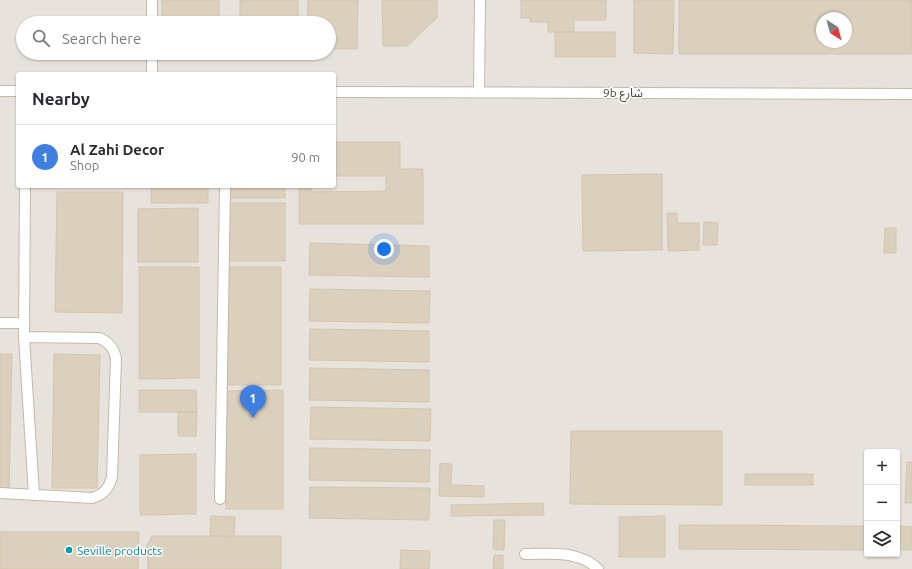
<!DOCTYPE html>
<html lang="en">
<head>
<meta charset="utf-8">
<style>
	body { margin:0; font-family:Ubuntu,"Noto Sans Arabic",sans-serif; background:#f7f7f7; color:#2b2b33 }
	.controls { position:absolute; right:12px; bottom:12px; display:grid; overflow:hidden; border-radius:4px; box-shadow:0 1px 3px #0004 }
	.controls button { width:36px; height:36px; display:grid; place-items:center; padding:0; border:0; border-bottom:1px solid #e1e1e2; background:#fff; color:#2b2b33; font:20px sans-serif }
	.compass { position:absolute; left:816px; top:12px; width:36px; height:36px; border-radius:50%; background:#fff; box-shadow:0 1px 3px #0004; rotate:144deg }
	.you { position:absolute; left:384px; top:249px; width:14px; height:14px; margin:-10px; border:3px solid #fff; border-radius:50%; background:#1a73e8; box-shadow:0 0 0 6px #1a73e833 }
	.badge { display:grid; place-items:center; width:26px; height:26px; border-radius:50%; background:#0b8043; color:#fff; font-size:13px; font-weight:700 }
	.pin { position:absolute; translate:-50% -33px; filter:drop-shadow(0 1px 2px #0008) }
	.pin::after { content:''; position:absolute; top:21px; width:14px; height:12px; background:inherit; clip-path:polygon(0 0,100% 0,50% 100%) }
	.list { margin:0; padding:0; list-style:none }
	h2 { display:flex; justify-content:space-between; align-items:center; height:52px; margin:0; padding:0 16px; font-size:17px }
	h2 small { font-size:13px; font-weight:400; color:#7c7c81 }
	.list li { display:grid; grid-template-columns:26px 1fr auto; gap:12px; align-items:center; box-sizing:border-box; height:64px; padding:0 16px; border-top:1px solid #e1e1e2 }
	.list b { display:block; font-size:15px; white-space:nowrap }
	.list p { margin:0; font-size:13px; white-space:nowrap; color:#7c7c81 }
	.list em { font-size:13px; font-style:normal; color:#7c7c81 }
	.icon { flex:none; width:22px; height:22px; fill:none; stroke:currentColor; stroke-width:2; stroke-linecap:round; stroke-linejoin:round }
	.map { position:relative; flex:none; width:912px; height:569px; overflow:hidden }
	.search { position:absolute; background:#fff; box-shadow:0 1px 3px #0004; left:16px; top:16px; width:320px; height:44px; display:flex; align-items:center; gap:10px; box-sizing:border-box; padding:0 14px; border-radius:22px; color:#7c7c81; font-size:15px }
	.panel { position:absolute; background:#fff; box-shadow:0 1px 3px #0004; left:16px; top:72px; width:320px; height:116px; border-radius:4px }
	.map>svg:first-child { display:block }
	.industrial { fill:#e7e2db; fill-rule:evenodd }
	.building { fill:#dbcfbd; stroke:#d4c5ad; fill-rule:evenodd }
	.lines { fill:none; stroke-linecap:round; stroke-linejoin:round }
	.lane-casing { stroke:#c2b9a8; stroke-width:12 }
	.lane { stroke:#fff; stroke-width:10 }
	.culture-dot { fill:#0f9aa8; stroke:#fff; stroke-width:1.5 }
	.labels { text-anchor:middle; dominant-baseline:central; stroke-width:3; stroke-linejoin:round; paint-order:stroke }
	.street-label { font-size:12px; fill:#494134; stroke:#fff }
	.culture-label { font-size:12px; fill:#0d838f; stroke:#fff; text-anchor:start }
</style>
</head>
<body>
<div class="map">
<svg width="912" height="569" viewBox="0 0 912 569">
	<rect width="100%" height="100%" fill="#f5f1e6"/>
	<path class="industrial" d="M0,0H912V569H0ZM822,18H846V42H822ZM23,23H329V53H23ZM18,74H334V186H18ZM867,452H897V554H867Z"/>
	<path class="building" d="M162,0H219V23H162Z
		M240,0H298V23H240Z
		M308,0H358L357,49H329V23H307Z
		M382,0H437V18L407,46H383Z
		M521,0H606V20H574V32H548V22H530V18H521Z
		M634,0H674L673,54L634,53Z
		M679,0H912V54H679ZM822,18H846V42H822Z
		M555,32H615V57H555Z
		M334,142H400V169H423V224H299V186H311L312,192L386,191V176H334Z
		M662,174V250L583,251L582,175Z
		M151,186H208V203H151Z
		M227,186H285V198H227Z
		M57,192H123L122,313L55,312Z
		M226,203H285V261H226Z
		M198,208V262H138V209Z
		M667,213H677V223H699V250L668,251Z
		M704,222L718,223L717,245H703Z
		M885,228H896V253H884Z
		M310,243L429,246V277L309,275Z
		M139,267H199V378L139,379Z
		M227,267H281V385H227Z
		M310,289L430,291L429,323L309,321Z
		M310,329L429,331V362L309,360Z
		M0,354H12L9,490H0Z
		M54,354L100,355L97,488H52Z
		M310,368L429,370V402L309,400Z
		M139,390H196L197,412H139Z
		M283,390V509H226V391Z
		M311,407L431,409L430,441L310,439Z
		M178,412H197L196,436H178Z
		M571,431H722V505L570,504Z
		M310,448L430,450L429,482L309,480Z
		M196,454V514L140,515V455Z
		M907,462H912V503H905Z
		M440,463L452,464L451,485L484,486V497L439,496Z
		M745,474H813V485H745Z
		M310,487L430,488L429,520L309,518Z
		M543,503L544,515L451,516V505Z
		M211,516L235,517L234,537L210,536Z
		M665,516V557H619V517Z
		M494,520H505L504,550L493,549Z
		M679,525L867,526V550L679,549Z
		M897,526L912,527V550H897Z
		M0,532H139L138,569H0Z
		M152,536H281V569H148L147,545Z
		M401,550L430,551L429,569H400Z
		M494,555H503V569H493Z"/>
	<g class="lines">
		<g class="lane-casing">
			<path id="lane" d="M152,23V0
				M152,74V53
				M0,91H18
				M334,92L912,94
				M479,92L480,0
				M25,186L24,337L34,495
				M0,323H24
				M0,493L92,498C103,495 109,489 112,477L116,359C114,348 109,342 99,338L24,337
				M220,499L225,186
				M525,554C549,554 579,550 598,569"/>
		</g>
		<use href="#lane" class="lane"/>
	</g>
	<circle class="culture-dot" cx="69" cy="550" r="4"/>
	<g class="labels">
		<g class="street-label">
			<text x="623" y="92">9b شارع</text>
		</g>
		<g class="culture-label">
			<text x="77" y="550">Seville products</text>
		</g>
	</g>
</svg>
<div class="controls">
<button>+</button>
<button>−</button>
<button><svg class="icon" aria-label="layers" viewBox="0 0 24 24"><path d="M12 4l9 5-9 5-9-5zM3 14l9 5 9-5"/></svg></button>
</div>
<svg class="compass" viewBox="-18 -18 36 36"><path d="M0-13l5 13h-10z" fill="#e53935"/><path d="M0 13l5-13h-10z" fill="#7c7c81"/></svg>
<div class="you"></div>
<div class="pin badge" style="left:253px;top:418px;background:#3f7fe0">1</div>
<div class="search"><svg class="icon" aria-label="search" viewBox="0 0 24 24"><circle cx="10" cy="10" r="6"/><path d="M15 15l6 6"/></svg>Search here</div>
<section class="panel">
<h2>Nearby<small></small></h2>
<ul class="list">
<li><span class="badge" style="background:#3f7fe0">1</span><div><b>Al Zahi Decor</b><p>Shop</p></div><em>90 m</em></li>
</ul>
</section>
</div>
</body>
</html>
